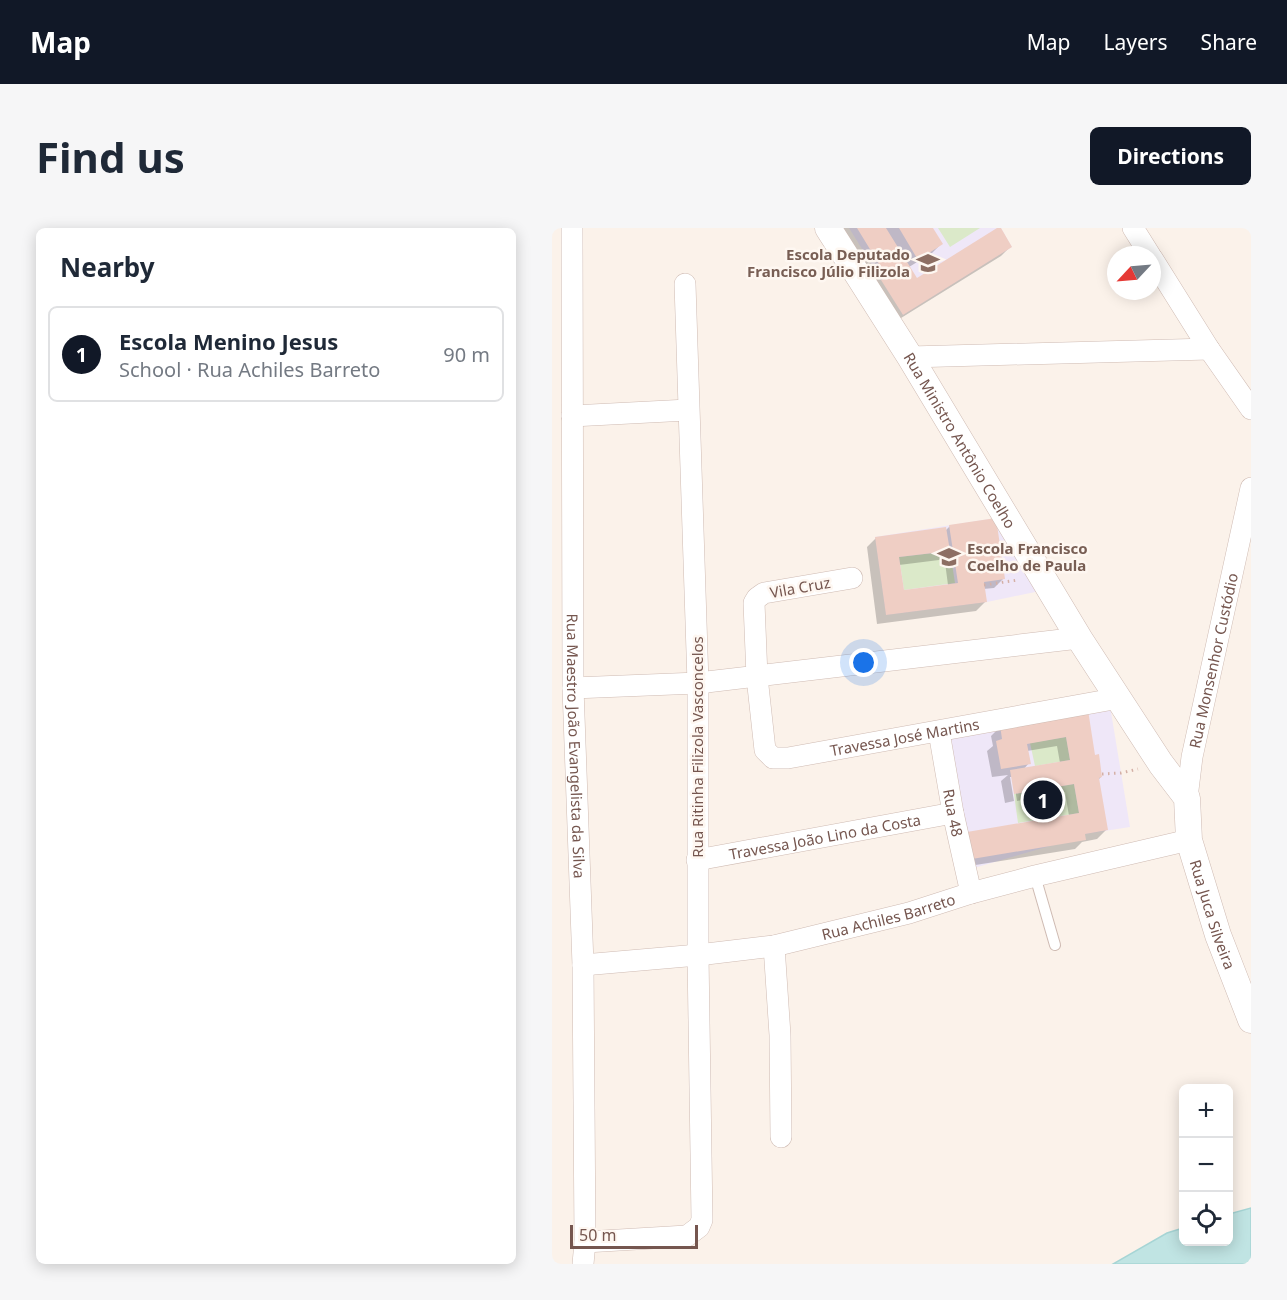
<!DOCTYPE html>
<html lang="en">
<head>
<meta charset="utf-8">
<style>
	body { margin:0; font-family:"Noto Sans",sans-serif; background:#f6f6f7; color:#1f2937 }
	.controls { position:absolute; right:18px; bottom:18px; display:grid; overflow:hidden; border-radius:9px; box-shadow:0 3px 15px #0003 }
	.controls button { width:54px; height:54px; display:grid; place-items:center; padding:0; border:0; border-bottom:2px solid #e0e1e3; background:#fff; color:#1f2937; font:30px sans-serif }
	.compass { position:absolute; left:555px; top:18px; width:54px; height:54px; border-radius:50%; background:#fff; box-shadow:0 3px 15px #0003; rotate:244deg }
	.scale { position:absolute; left:18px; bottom:15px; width:128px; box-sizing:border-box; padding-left:6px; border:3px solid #75564f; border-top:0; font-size:16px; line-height:21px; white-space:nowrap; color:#75564f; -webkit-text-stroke:4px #fef7f1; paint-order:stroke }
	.you { position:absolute; left:312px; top:435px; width:21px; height:21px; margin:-15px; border:4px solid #fff; border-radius:50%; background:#1a73e8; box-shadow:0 0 0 9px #1a73e833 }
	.badge { display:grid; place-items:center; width:39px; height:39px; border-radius:50%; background:#111827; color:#fff; font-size:20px; font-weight:700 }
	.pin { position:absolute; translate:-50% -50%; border:3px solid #fff; box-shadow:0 2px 6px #0006 }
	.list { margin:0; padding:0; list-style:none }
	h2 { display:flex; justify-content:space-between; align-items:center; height:78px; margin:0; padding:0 24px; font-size:26px }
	h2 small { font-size:20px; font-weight:400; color:#747a83 }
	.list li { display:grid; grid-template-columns:39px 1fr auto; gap:18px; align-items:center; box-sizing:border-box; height:96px; margin:0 12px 12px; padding:0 12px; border:2px solid #e0e1e3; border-radius:9px }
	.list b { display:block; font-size:22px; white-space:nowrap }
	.list p { margin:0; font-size:20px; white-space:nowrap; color:#747a83 }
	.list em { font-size:20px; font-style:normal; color:#747a83 }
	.icon { flex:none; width:33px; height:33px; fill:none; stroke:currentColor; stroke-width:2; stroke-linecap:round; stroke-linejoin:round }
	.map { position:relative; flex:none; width:699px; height:1036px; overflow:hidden; border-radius:9px }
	header { display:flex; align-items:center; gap:36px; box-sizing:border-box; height:84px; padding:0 30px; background:#111827; color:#fff }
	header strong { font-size:28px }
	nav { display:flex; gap:33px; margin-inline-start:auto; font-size:21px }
	.intro { display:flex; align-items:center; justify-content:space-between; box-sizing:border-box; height:144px; padding:0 36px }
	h1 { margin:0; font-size:42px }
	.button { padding:15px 27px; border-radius:9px; background:#111827; color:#fff; font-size:21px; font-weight:700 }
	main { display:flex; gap:36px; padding:0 36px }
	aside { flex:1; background:#fff; border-radius:9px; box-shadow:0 3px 15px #0003 }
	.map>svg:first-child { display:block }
	.education { fill:#efe7f8 }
	.green { fill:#dbe9c9 }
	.water { fill:#c0e4e3; stroke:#a6d5d5; stroke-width:1.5 }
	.shadow { fill:#0003; fill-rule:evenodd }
	.building { fill:#efcec4 }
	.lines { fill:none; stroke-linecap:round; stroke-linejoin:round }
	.service-casing { stroke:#cfbbb3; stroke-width:12 }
	.minor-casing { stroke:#cfbbb3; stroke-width:22 }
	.tertiary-casing { stroke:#cfbbb3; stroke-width:27 }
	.path { stroke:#d4b0a6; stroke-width:3; stroke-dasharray:1.5 4.5; stroke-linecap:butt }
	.service { stroke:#fff; stroke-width:10 }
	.minor { stroke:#fff; stroke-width:21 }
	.tertiary { stroke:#fff; stroke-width:26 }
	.labels { text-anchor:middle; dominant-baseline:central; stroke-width:5; stroke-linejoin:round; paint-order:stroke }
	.education-label { font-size:15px; font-weight:bold; fill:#785e54; stroke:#fef7f1; text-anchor:end }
	.street-label { font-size:15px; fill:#75564f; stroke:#fef7f1 }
</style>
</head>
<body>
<header>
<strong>Map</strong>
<nav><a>Map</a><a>Layers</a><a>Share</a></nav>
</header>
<div class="intro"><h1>Find us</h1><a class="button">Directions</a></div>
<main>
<aside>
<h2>Nearby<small></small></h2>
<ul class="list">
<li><span class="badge">1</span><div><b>Escola Menino Jesus</b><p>School · Rua Achiles Barreto</p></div><em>90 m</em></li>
</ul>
</aside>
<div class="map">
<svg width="699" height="1036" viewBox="0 0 699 1036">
	<rect width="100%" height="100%" fill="#fbf2ea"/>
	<path class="education" d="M297,0H449L460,19L351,87Z
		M444,290L488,363L435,374L334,387L323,309Z
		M558,478L578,599L533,606L505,616L422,640L394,509Z"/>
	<path class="green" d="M386,0H428L398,19Z
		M398,323L403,355L352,362L347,329Z
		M514,509L518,532L483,538L478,515Z
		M522,556L527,585L466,595L462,566Z"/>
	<path class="water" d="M699,980V1036H561L615,1005L631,1000L632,1014H676L677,986Z"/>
	<path class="shadow" d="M290,0H379L389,16L380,25L357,39L364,52L459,18L449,28L341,95Z
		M398,298L451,351L442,360L431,361L433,374L424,383L325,396L315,319L324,310L393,303ZM392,327L396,357L350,364L347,337L387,332Z
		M534,484L542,529L549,549L546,552L554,602L545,611L530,614L523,621L411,639L406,614L517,588L513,564L465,573L461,549H458L462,573L453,575L449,553L456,547L440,549L435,523L441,518L439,508L448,499ZM505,518L508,535L471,542L477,535L475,523Z"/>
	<path class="building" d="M305,0H334L365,50L445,0H449L460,19L351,87L329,52L335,49Z
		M347,0H381L391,16L366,32Z
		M444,290L453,351L432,354L435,374L334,387L323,309L394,299L398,323L347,329L352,362L406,355L397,297Z
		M536,482L543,527L547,526L550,549L547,550L556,602L533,606L534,612L420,631L415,604L527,585L522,556L462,566L458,542L518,532L514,509L475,516L479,536L449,541L444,513L450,511L448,497Z"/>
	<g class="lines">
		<g class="service-casing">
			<path id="service" d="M483,648L503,717"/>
		</g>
		<g class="minor-casing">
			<g id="minor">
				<path id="s1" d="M20,0L21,460L31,737L33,1014L31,1036"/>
				<path d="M581,0L598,27"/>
				<path d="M600,30L657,121L699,181"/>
				<path d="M358,129L657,121"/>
				<path d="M20,188L136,182"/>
				<path id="s2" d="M300,350L212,365L205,370L202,375L205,449L213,522L221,530H236L567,470"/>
				<path d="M21,460L146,455L527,410"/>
				<path id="s3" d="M387,504L401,585L419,665"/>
				<path id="s4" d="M635,570L640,529L699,260"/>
				<path id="s5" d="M145,632L401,585"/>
				<path d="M222,718L228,807L229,909"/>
				<path id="s6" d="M31,737L146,727L222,718L357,685L419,665L483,648L637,612"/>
				<path d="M33,1014L135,1008L147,999L150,992L146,727V455L133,56"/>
			</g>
		</g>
		<g class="tertiary-casing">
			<g id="tertiary">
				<path id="s7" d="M276,0L358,129L527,410L609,536L635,570L637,612L666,707L699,792"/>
			</g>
		</g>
		<path class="path" d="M432,357L466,352
			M550,546L569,545L586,541"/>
		<use href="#service" class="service"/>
		<use href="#minor" class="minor"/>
		<use href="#tertiary" class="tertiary"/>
	</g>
	<defs>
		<g id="school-bare" transform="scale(1.8)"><path d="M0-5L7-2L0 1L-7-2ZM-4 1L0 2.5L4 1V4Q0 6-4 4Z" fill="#8d6e63" stroke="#fef7f1" stroke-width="2.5" paint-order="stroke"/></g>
	</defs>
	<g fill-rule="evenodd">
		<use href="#school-bare" x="376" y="35"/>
		<use href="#school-bare" x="397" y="329"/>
	</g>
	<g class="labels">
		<g class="education-label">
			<text x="358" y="26">Escola Deputado<tspan x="358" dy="17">Francisco Júlio Filizola</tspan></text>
			<text x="415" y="320" text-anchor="start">Escola Francisco<tspan x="415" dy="17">Coelho de Paula</tspan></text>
		</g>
		<g class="street-label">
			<text stroke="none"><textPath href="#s7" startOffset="250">Rua Ministro Antônio Coelho</textPath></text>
			<text transform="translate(248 359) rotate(-10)">Vila Cruz</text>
			<text stroke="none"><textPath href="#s4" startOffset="140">Rua Monsenhor Custódio</textPath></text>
			<text stroke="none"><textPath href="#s2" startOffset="396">Travessa José Martins</textPath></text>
			<text stroke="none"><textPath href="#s1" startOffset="518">Rua Maestro João Evangelista da Silva</textPath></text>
			<text transform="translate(145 519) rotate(-90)">Rua Ritinha Filizola Vasconcelos</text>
			<text stroke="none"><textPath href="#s3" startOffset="82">Rua 48</textPath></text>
			<text stroke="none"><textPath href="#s5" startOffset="130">Travessa João Lino da Costa</textPath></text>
			<text stroke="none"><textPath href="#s7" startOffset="794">Rua Juca Silveira</textPath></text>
			<text stroke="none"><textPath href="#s6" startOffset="310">Rua Achiles Barreto</textPath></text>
		</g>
	</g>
</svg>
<div class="controls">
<button>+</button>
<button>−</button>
<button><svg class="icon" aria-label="locate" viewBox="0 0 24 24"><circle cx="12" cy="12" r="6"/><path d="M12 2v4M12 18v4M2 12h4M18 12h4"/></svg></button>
</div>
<svg class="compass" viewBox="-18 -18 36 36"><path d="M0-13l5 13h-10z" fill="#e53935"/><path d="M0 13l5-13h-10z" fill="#747a83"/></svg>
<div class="scale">50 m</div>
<div class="you"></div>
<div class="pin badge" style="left:491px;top:572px">1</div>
</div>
</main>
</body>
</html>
